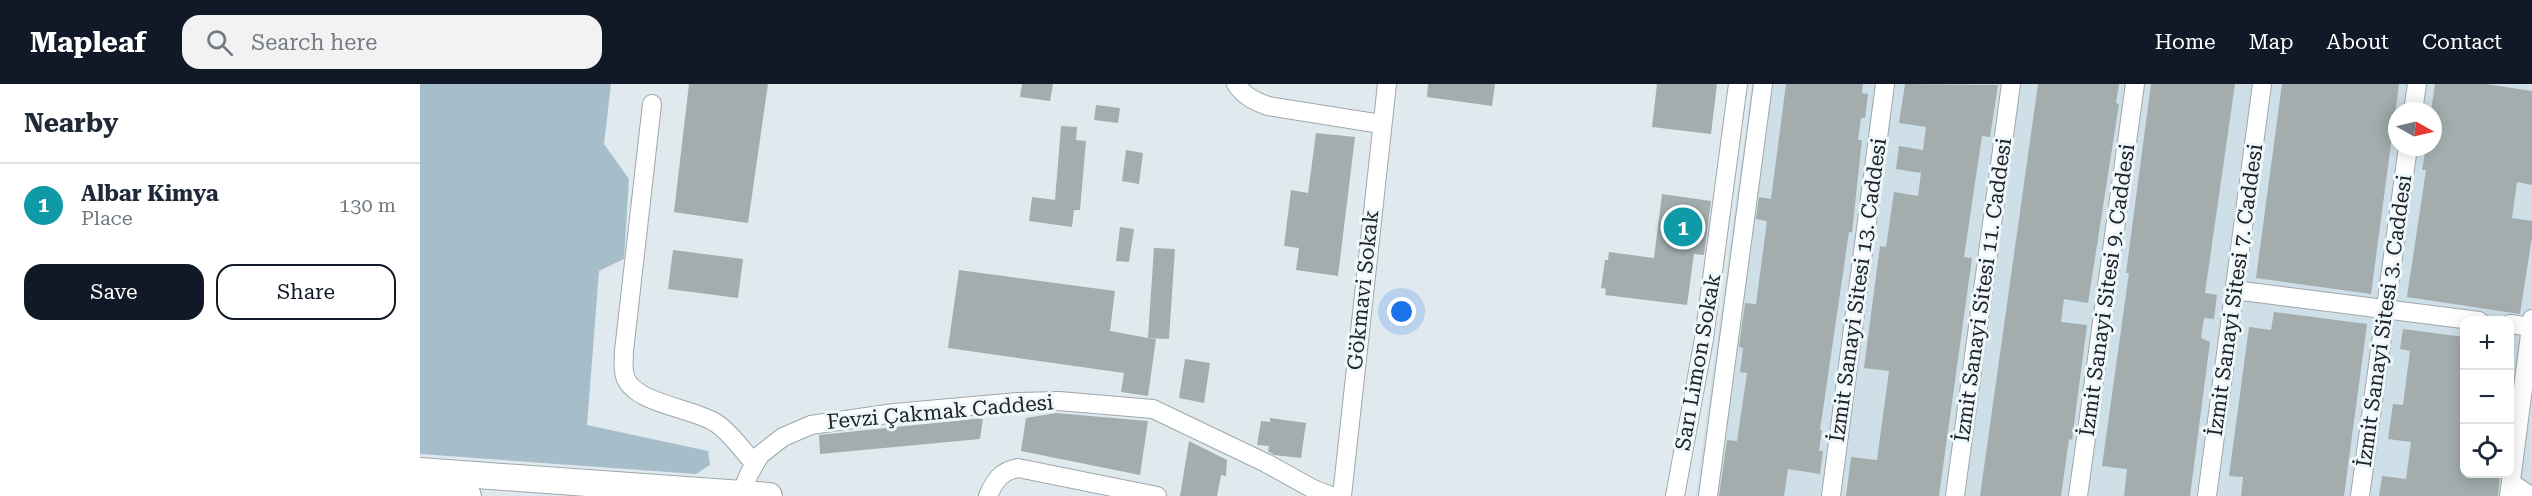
<!DOCTYPE html>
<html lang="en">
<head>
<meta charset="utf-8">
<style>
	body { margin:0; font-family:"Roboto Serif",serif; background:#f2f2f3; color:#1f2937 }
	.controls { position:absolute; right:18px; bottom:18px; display:grid; overflow:hidden; border-radius:12px; box-shadow:0 3px 15px #0003 }
	.controls button { width:54px; height:54px; display:grid; place-items:center; padding:0; border:0; border-bottom:2px solid #e0e1e3; background:#fff; color:#1f2937; font:30px sans-serif }
	.compass { position:absolute; left:1968px; top:18px; width:54px; height:54px; border-radius:50%; background:#fff; box-shadow:0 3px 15px #0003; rotate:98deg }
	.you { position:absolute; left:982px; top:228px; width:21px; height:21px; margin:-15px; border:4px solid #fff; border-radius:50%; background:#1a73e8; box-shadow:0 0 0 9px #1a73e833 }
	.badge { display:grid; place-items:center; width:39px; height:39px; border-radius:50%; background:#111827; color:#fff; font-size:20px; font-weight:700 }
	.pin { position:absolute; translate:-50% -50%; border:3px solid #fff; box-shadow:0 2px 6px #0006 }
	.list { margin:0; padding:0; list-style:none }
	h2 { display:flex; justify-content:space-between; align-items:center; height:78px; margin:0; padding:0 24px; font-size:26px }
	h2 small { font-size:20px; font-weight:400; color:#747a83 }
	.list li { display:grid; grid-template-columns:39px 1fr auto; gap:18px; align-items:center; box-sizing:border-box; height:84px; padding:0 24px; border-top:2px solid #e0e1e3 }
	.list b { display:block; font-size:22px; white-space:nowrap }
	.list p { margin:0; font-size:20px; white-space:nowrap; color:#747a83 }
	.list em { font-size:20px; font-style:normal; color:#747a83 }
	.actions { display:flex; gap:12px; padding:18px 24px }
	.actions a { flex:1; padding:14px 0; border:2px solid #111827; border-radius:18px; text-align:center; font-size:21px; color:#111827 }
	.actions .main { background:#111827; color:#fff }
	.icon { flex:none; width:33px; height:33px; fill:none; stroke:currentColor; stroke-width:2; stroke-linecap:round; stroke-linejoin:round }
	.map { position:relative; flex:none; width:2112px; height:412px; overflow:hidden }
	header { display:flex; align-items:center; gap:36px; box-sizing:border-box; height:84px; padding:0 30px; background:#111827; color:#fff }
	header strong { font-size:28px }
	nav { display:flex; gap:33px; margin-inline-start:auto; font-size:21px }
	.search { width:420px; height:54px; background:#f2f2f3; display:flex; align-items:center; gap:15px; box-sizing:border-box; padding:0 21px; border-radius:18px; color:#747a83; font-size:22px }
	main { display:flex }
	aside { flex:1; background:#fff }
	.map>svg:first-child { display:block }
	.built { fill:#cedfe7; fill-rule:evenodd }
	.green { fill:#a5beca }
	.building { fill:#a3adae }
	.lines { fill:none; stroke-linecap:round; stroke-linejoin:round }
	.minor-casing { stroke:#9ea7ab; stroke-width:20 }
	.highway-casing { stroke:#9ea7ab; stroke-width:28 }
	.minor { stroke:#fff; stroke-width:18 }
	.highway { stroke:#fff; stroke-width:26 }
	.labels { text-anchor:middle; dominant-baseline:central; stroke-width:6; stroke-linejoin:round; paint-order:stroke }
	.street-label { font-size:21px; fill:#202325; stroke:#eef7fb }
</style>
</head>
<body>
<header>
<strong>Mapleaf</strong>
<div class="search"><svg class="icon" aria-label="search" viewBox="0 0 24 24"><circle cx="10" cy="10" r="6"/><path d="M15 15l6 6"/></svg>Search here</div>
<nav><a>Home</a><a>Map</a><a>About</a><a>Contact</a></nav>
</header>
<main>
<aside>
<h2>Nearby<small></small></h2>
<ul class="list">
<li><span class="badge" style="background:#0f9aa8">1</span><div><b>Albar Kimya</b><p>Place</p></div><em>130 m</em></li>
</ul>
<div class="actions"><a class="main">Save</a><a>Share</a></div>
</aside>
<div class="map">
<svg width="2112" height="412" viewBox="0 0 2112 412">
	<rect width="100%" height="100%" fill="#e0e9ee"/>
	<path class="built" d="M1332,0H2112V412H1276ZM1977,27H2013V63H1977ZM2044,237H2090V390H2044Z"/>
	<path class="green" d="M0,0H191L184,60L209,95L204,175L179,187L167,341L288,367L290,381L276,390L0,370Z"/>
	<path class="building" d="M269,0H348L328,139L254,128Z
		M602,0H633L630,17L600,13Z
		M1008,0H1075L1072,22L1007,13Z
		M1237,0H1297L1291,50L1232,43Z
		M1366,0H1443L1442,9L1448,10L1445,34H1441L1438,56H1442L1432,148H1429L1400,346H1402L1399,367H1403L1400,390L1368,385L1364,412H1299L1307,356L1317,357L1327,289L1320,288L1323,264L1319,263L1325,219L1336,220L1347,137L1336,135L1339,113L1351,115Z
		M1485,0L1578,1L1570,53L1562,52L1544,173L1552,174L1519,412H1426L1431,373L1457,376L1469,287L1444,284L1460,162L1466,163L1474,108L1498,112L1501,89L1476,85L1479,62L1503,66L1506,43L1479,39Z
		M1618,0H1699L1696,19L1699,20L1668,219L1644,215L1641,238L1667,241L1652,356L1649,355L1641,412H1560Z
		M1731,0H1815L1785,209L1797,211L1794,235L1784,234L1781,254L1790,258L1770,412H1704L1707,385L1682,382L1709,189H1706Z
		M1862,0H1979L1951,210L1836,194Z
		M2015,0H2066L2112,7V101L2097,98L2092,134L2112,137V153L2100,230L1987,213L2006,86H2002L2006,63H2013V27H2011Z
		M676,21L700,24L698,39L674,36Z
		M641,42L657,43L656,56L666,57L660,126H654L652,143L609,137L612,113L635,116Z
		M896,49L935,53L918,192L876,186L879,164L864,162L871,106L888,109Z
		M706,66L723,69L719,100L702,97Z
		M1242,110L1291,117L1284,171L1274,170L1267,221L1185,211L1186,205L1181,204L1185,176H1188L1189,168L1234,174Z
		M700,143L714,145L709,178L696,177Z
		M734,164L755,165L749,255L728,254L736,255L728,312L701,308L704,289L528,264L539,186L695,207L690,247L728,254Z
		M253,166L323,175L318,214L248,205Z
		M1854,228L1947,240L1924,412H1821L1823,393L1809,392L1829,243L1851,246Z
		M1983,245L2044,253V390H2080L2078,412H1959L1962,392L1986,395L1991,358L1968,355L1973,320L1983,321L1990,267L1980,265Z
		M765,275L790,279L784,319L759,314Z
		M636,329L728,337L720,391L601,367L606,334Z
		M563,334L560,355L400,370L399,351Z
		M850,334L886,339L881,374L854,371L848,367L849,362L837,361L841,337L850,338Z
		M769,357L807,376L806,392L801,391L797,412H760Z"/>
	<g class="lines">
		<g class="minor-casing">
			<path id="minor" d="M816,0C824,12 834,17 848,22L961,40
				M232,20L204,267C204,276 202,286 206,295C217,320 273,324 296,339C311,349 322,366 334,379
				M1993,27L1997,0
				M1814,206L2059,237
				M2090,240L2111,243
				M2091,399L2111,412
				M321,410L329,390L340,371L363,353L391,341L474,329L598,318L639,317L733,325L846,379L893,405L911,412
				M568,412C575,396 581,387 598,384L737,412
				M922,412L967,0
				M1255,412L1284,255L1318,0
				M1288,412L1343,0
				M1411,412L1465,0
				M1535,412L1591,0
				M1658,412L1715,0
				M1787,412L1842,0
				M1940,412L1988,63
				M2089,412L2112,235"/>
		</g>
		<g class="highway-casing">
			<path id="highway" d="M0,387L349,412
				M0,408L48,412"/>
		</g>
		<use href="#minor" class="minor"/>
		<use href="#highway" class="highway"/>
	</g>
	<g class="labels">
		<g class="street-label">
			<text transform="translate(943 206) rotate(-84)">Gökmavi Sokak</text>
			<text transform="translate(1438 206) rotate(-82)">İzmit Sanayi Sitesi 13. Caddesi</text>
			<text transform="translate(1563 206) rotate(-82)">İzmit Sanayi Sitesi 11. Caddesi</text>
			<text transform="translate(1687 206) rotate(-82)">İzmit Sanayi Sitesi 9. Caddesi</text>
			<text transform="translate(1815 206) rotate(-82)">İzmit Sanayi Sitesi 7. Caddesi</text>
			<text transform="translate(1964 237) rotate(-82)">İzmit Sanayi Sitesi 3. Caddesi</text>
			<text transform="translate(1278 278) rotate(-80)">Sarı Limon Sokak</text>
			<text transform="translate(520 328) rotate(-5)">Fevzi Çakmak Caddesi</text>
		</g>
	</g>
</svg>
<div class="controls">
<button>+</button>
<button>−</button>
<button><svg class="icon" aria-label="locate" viewBox="0 0 24 24"><circle cx="12" cy="12" r="6"/><path d="M12 2v4M12 18v4M2 12h4M18 12h4"/></svg></button>
</div>
<svg class="compass" viewBox="-18 -18 36 36"><path d="M0-13l5 13h-10z" fill="#e53935"/><path d="M0 13l5-13h-10z" fill="#747a83"/></svg>
<div class="you"></div>
<div class="pin badge" style="left:1263px;top:143px;background:#0f9aa8">1</div>
</div>
</main>
</body>
</html>
